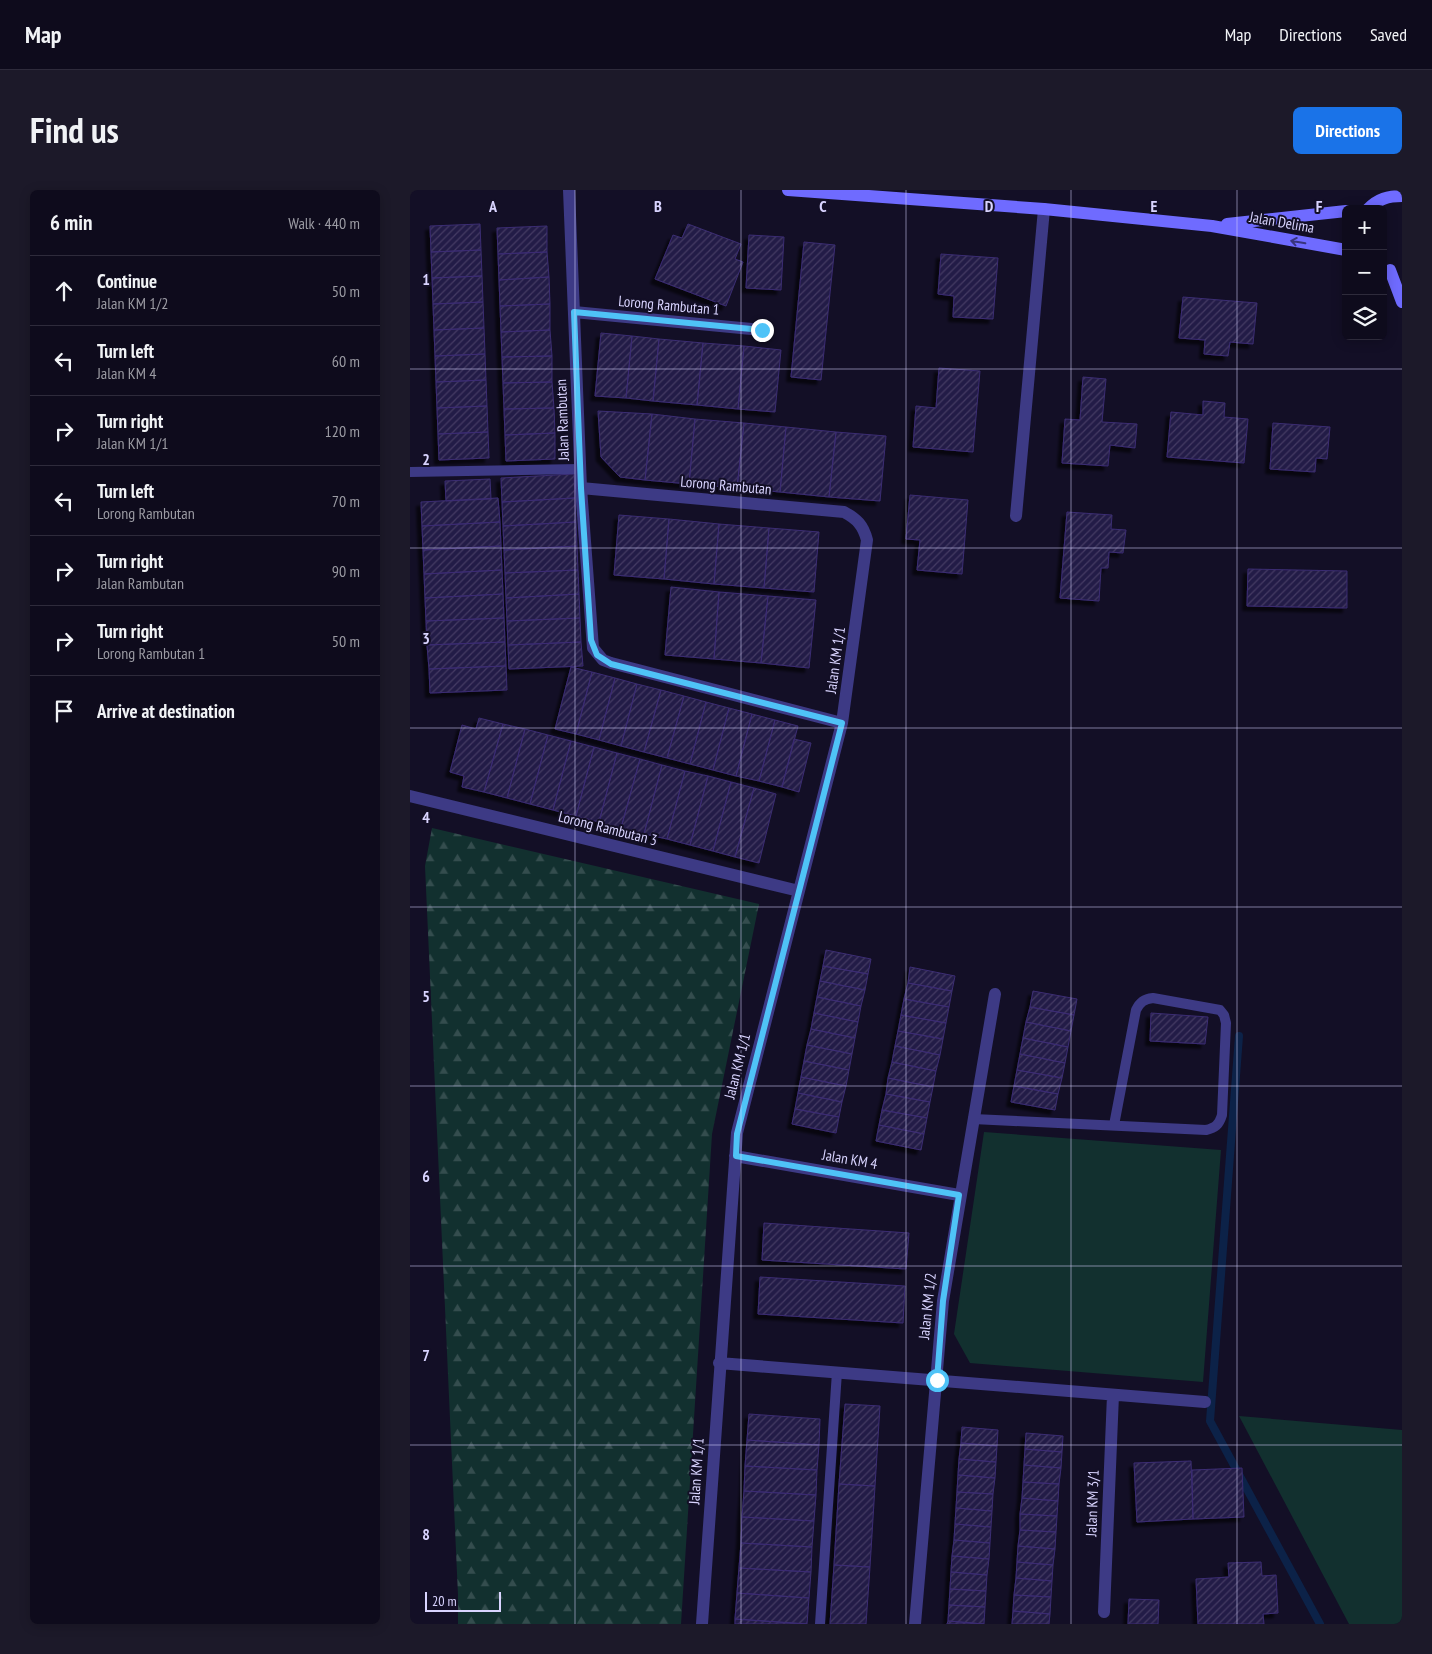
<!DOCTYPE html>
<html lang="en">
<head>
<meta charset="utf-8">
<style>
	body { margin:0; font-family:"PT Sans Narrow",sans-serif; background:#1c1929; color:#f1f3f6 }
	.controls { position:absolute; right:15px; top:15px; display:grid; overflow:hidden; border-radius:8px; box-shadow:0 2px 12px #0003 }
	.controls button { width:45px; height:45px; display:grid; place-items:center; padding:0; border:0; border-bottom:1px solid #2e2b3b; background:#0e0b1c; color:#f1f3f6; font:25px sans-serif }
	.scale { position:absolute; left:15px; bottom:12px; width:76px; box-sizing:border-box; padding-left:5px; border:2px solid #d9d4ff; border-top:0; font-size:14px; line-height:18px; white-space:nowrap; color:#d9d4ff; -webkit-text-stroke:4px #130f26; paint-order:stroke }
	.stop { position:absolute; width:15px; height:15px; margin:-11px; border:4px solid #4fc3f7; border-radius:50%; background:#fff }
	.stop.end { background:#4fc3f7; border-color:#fff; box-shadow:0 1px 5px #0008 }
	.list { margin:0; padding:0; list-style:none }
	h2 { display:flex; justify-content:space-between; align-items:center; height:65px; margin:0; padding:0 20px; font-size:21px }
	h2 small { font-size:16px; font-weight:400; color:#9b9ba3 }
	.list li { display:grid; grid-template-columns:32px 1fr auto; gap:15px; align-items:center; box-sizing:border-box; height:70px; padding:0 20px; border-top:1px solid #2e2b3b }
	.list b { display:block; font-size:19px; white-space:nowrap }
	.list p { margin:0; font-size:16px; white-space:nowrap; color:#9b9ba3 }
	.list em { font-size:16px; font-style:normal; color:#9b9ba3 }
	.icon { flex:none; width:28px; height:28px; fill:none; stroke:currentColor; stroke-width:2; stroke-linecap:round; stroke-linejoin:round }
	.map { position:relative; flex:none; width:992px; height:1434px; overflow:hidden; border-radius:8px }
	header { display:flex; align-items:center; gap:30px; box-sizing:border-box; height:70px; padding:0 25px; background:#0e0b1c; border-bottom:1px solid #2e2b3b }
	header strong { font-size:24px }
	nav { display:flex; gap:28px; margin-inline-start:auto; font-size:18px }
	.intro { display:flex; align-items:center; justify-content:space-between; box-sizing:border-box; height:120px; padding:0 30px }
	h1 { margin:0; font-size:35px }
	.button { padding:12px 22px; border-radius:8px; background:#1a73e8; color:#fff; font-size:18px; font-weight:700 }
	main { display:flex; gap:30px; padding:0 30px }
	aside { flex:1; background:#0e0b1c; border-radius:8px; box-shadow:0 2px 12px #0003 }
	.map>svg:first-child { display:block }
	.green { fill:#12302f }
	.forest { fill:url(#forest-firs) }
	.lines { fill:none; stroke-linecap:round; stroke-linejoin:round }
	.stream { stroke:#0c2248; stroke-width:8 }
	.building { fill:url(#building-hatch); stroke:#3b2d73; filter:url(#shadow) }
	.lane { stroke:#3d3a85; stroke-width:10 }
	.street { stroke:#3d3a85; stroke-width:12 }
	.secondary { stroke:#6f6bff; stroke-width:12 }
	.oneway { stroke:#38347d }
	.route { stroke:#4fc3f7; stroke-width:6 }
	.grid { fill:none; stroke:#d9d4ff; stroke-width:1; stroke-opacity:0.55 }
	.labels { text-anchor:middle; dominant-baseline:central; stroke-width:4; stroke-linejoin:round; paint-order:stroke }
	.street-label { font-size:15px; fill:#d9d4ff; stroke:#130f26 }
	.grid-label { font-size:16px; text-anchor:middle; font-weight:bold; fill:#d9d4ff; stroke:#130f26; stroke-width:4; stroke-linejoin:round; paint-order:stroke }
</style>
</head>
<body>
<header>
<strong>Map</strong>
<nav><a>Map</a><a>Directions</a><a>Saved</a></nav>
</header>
<div class="intro"><h1>Find us</h1><a class="button">Directions</a></div>
<main>
<aside>
<h2>6 min<small>Walk · 440 m</small></h2>
<ul class="list">
<li><svg class="icon" aria-label="ahead" viewBox="0 0 24 24"><path d="M12 20V5M6 11l6-6 6 6"/></svg><div><b>Continue</b><p>Jalan KM 1/2</p></div><em>50 m</em></li>
<li><svg class="icon" aria-label="left" viewBox="0 0 24 24"><path d="M17 20v-9H6M10 6l-5 5 5 5"/></svg><div><b>Turn left</b><p>Jalan KM 4</p></div><em>60 m</em></li>
<li><svg class="icon" aria-label="right" viewBox="0 0 24 24"><path d="M7 20v-9h11M14 6l5 5-5 5"/></svg><div><b>Turn right</b><p>Jalan KM 1/1</p></div><em>120 m</em></li>
<li><svg class="icon" aria-label="left" viewBox="0 0 24 24"><path d="M17 20v-9H6M10 6l-5 5 5 5"/></svg><div><b>Turn left</b><p>Lorong Rambutan</p></div><em>70 m</em></li>
<li><svg class="icon" aria-label="right" viewBox="0 0 24 24"><path d="M7 20v-9h11M14 6l5 5-5 5"/></svg><div><b>Turn right</b><p>Jalan Rambutan</p></div><em>90 m</em></li>
<li><svg class="icon" aria-label="right" viewBox="0 0 24 24"><path d="M7 20v-9h11M14 6l5 5-5 5"/></svg><div><b>Turn right</b><p>Lorong Rambutan 1</p></div><em>50 m</em></li>
<li><svg class="icon" aria-label="arrive" viewBox="0 0 24 24"><path d="M6 21V4h12l-3 4 3 4H6"/></svg><div><b>Arrive at destination</b></div></li>
</ul>
</aside>
<div class="map">
<svg width="992" height="1434" viewBox="0 0 992 1434">
	<defs>
		<pattern id="forest-firs" width="22" height="20" patternUnits="userSpaceOnUse" patternTransform="scale(1.25)"><rect width="22" height="20" fill="#12302f"/><path d="M5 1l3.5 6h-7zM16 11l3.5 6h-7z" fill="#344d4e"/></pattern>
		<pattern id="building-hatch" width="6" height="6" patternUnits="userSpaceOnUse" patternTransform="scale(1.25)"><rect width="6" height="6" fill="#241b47"/><path d="M-1 1l2-2M0 6l6-6M5 7l2-2" fill="none" stroke="#433b63"/></pattern>
		<filter id="shadow"><feDropShadow dx="-4.5" dy="4.5" stdDeviation="1" flood-color="#0009"/></filter>
	</defs>
	<rect width="100%" height="100%" fill="#130f26"/>
	<path class="green" d="M574,942L811,960L793,1192L560,1173L544,1144Z
		M829,1226L992,1240V1434H939Z"/>
	<path class="forest" d="M22,638L349,714L302,944L271,1434H48V1405L15,676Z"/>
	<g class="lines">
		<path class="stream" d="M829,846L800,1231L910,1434"/>
	</g>
	<path class="building" d="M70,34L71,60L21,62L20,36Z
		M278,34L331,54L325,69L333,72L316,116L245,89L263,45L272,48Z
		M137,36V62L88,64L87,38Z
		M339,45L374,47L371,100L336,98Z
		M394,52L425,55L411,190L381,187Z
		M71,60L72,86L22,88L21,62Z
		M137,62L139,87L89,90L88,64Z
		M531,64L588,68L583,129L543,127L544,106L528,104Z
		M72,86L73,112L23,114L22,88Z
		M139,87L140,114L90,116L89,90Z
		M773,107L847,113L843,154L820,152L818,166L794,164L795,150L769,148Z
		M73,112L74,138L24,140L23,114Z
		M140,114V140L91,142L90,116Z
		M74,138L75,164L25,166L24,140Z
		M140,140L142,166L92,167L91,142Z
		M191,143L222,146L216,208L185,206Z
		M222,146L249,149L243,211L216,208Z
		M249,149L293,153L287,215L243,211Z
		M293,153L334,156L328,219L287,215Z
		M334,156L371,160L365,222L328,219Z
		M75,164L76,190L26,192L25,166Z
		M142,166V192L93,193L92,167Z
		M529,178L570,181L563,262L503,257L506,216L526,218Z
		M673,187L696,189L692,232L727,234L725,258L700,255L698,276L652,273L655,229L670,230Z
		M76,190L77,216L27,218L26,192Z
		M142,192L144,218L94,219L93,193Z
		M793,211L815,213L814,227L838,229L834,273L757,267L761,222L793,225Z
		M77,216L78,242L28,244L27,218Z
		M144,218L145,243L95,245L94,219Z
		M188,221L242,224L235,290L210,287L191,267Z
		M242,224L285,229L279,294L235,290Z
		M285,229L334,233L327,298L279,294Z
		M334,233L376,237L370,302L327,298Z
		M863,233L920,237L917,269L906,268L905,282L860,279Z
		M376,237L426,242L419,307L370,302Z
		M78,242L79,268L29,270L28,244Z
		M426,242L476,246L470,311L419,307Z
		M145,243V269L96,271L95,245Z
		M164,284L165,308L92,312L91,288Z
		M80,289L81,309L36,311L35,291Z
		M500,305L558,310L552,384L507,380L510,350L496,349Z
		M88,308L90,332L12,336L11,312Z
		M165,308L166,332L93,336L92,312Z
		M657,322L702,325L701,339L716,340L713,363L699,362L698,378H691L689,411L650,408Z
		M209,325L259,329L254,389L204,385Z
		M259,329L309,334L304,394L254,389Z
		M90,332L91,356L13,360L12,336Z
		M166,332L167,356L94,360L93,336Z
		M309,334L359,338L354,398L304,394Z
		M359,338L409,342L404,402L354,398Z
		M91,356L92,380L14,384L13,360Z
		M167,356L168,380L95,383L94,360Z
		M838,379L937,381V418L837,416Z
		M92,380L93,404L15,408L14,384Z
		M168,380L169,404L96,408L95,383Z
		M261,397L309,402L304,469L255,465Z
		M309,402L358,406L351,473L304,469Z
		M93,404L94,428L16,431L15,408Z
		M169,404L170,428L97,431L96,408Z
		M358,406L406,410L399,478L351,473Z
		M94,428L95,452L17,455L16,431Z
		M170,428L171,452L98,455L97,431Z
		M95,452L96,476L19,479L17,455Z
		M171,452L173,476L99,479L98,455Z
		M96,476L97,500L20,503L19,479Z
		M161,477L182,482L166,544L145,539Z
		M182,482L205,488L189,550L166,544Z
		M205,488L227,494L211,556L189,550Z
		M227,494L251,500L234,562L211,556Z
		M251,500L274,506L257,568L234,562Z
		M274,506L296,512L280,574L257,568Z
		M296,512L319,518L303,580L280,574Z
		M319,518L342,524L326,586L303,580Z
		M342,524L365,530L349,591L326,586Z
		M69,528L93,534L74,602L52,597L54,586L40,582L52,535L66,539Z
		M365,530L388,536L372,597L349,591Z
		M93,534L115,539L97,608L74,602Z
		M115,539L138,545L120,614L97,608Z
		M138,545L161,551L143,620L120,614Z
		M384,549L401,553L389,602L372,597Z
		M161,551L184,557L166,626L143,620Z
		M184,557L207,563L189,632L166,626Z
		M207,563L230,569L211,638L189,632Z
		M230,569L252,575L234,644L211,638Z
		M252,575L275,581L257,649L234,644Z
		M275,581L298,586L280,655L257,649Z
		M298,586L321,592L303,661L280,655Z
		M321,592L344,598L325,667L303,661Z
		M344,598L366,604L349,673L325,667Z
		M416,760L461,769L458,784L413,776Z
		M413,776L458,784L455,800L410,791Z
		M500,777L545,786L542,801L498,793Z
		M410,791L455,800L451,816L407,807Z
		M498,793L542,801L539,817L494,809Z
		M623,801L667,809L664,825L620,817Z
		M407,807L451,816L448,832L404,823Z
		M494,809L539,817L536,833L491,825Z
		M620,817L664,825L661,841L616,832Z
		M404,823L448,832L445,848L401,839Z
		M741,823L798,827L795,854L740,851Z
		M491,825L536,833L533,849L488,841Z
		M616,832L661,841L658,857L613,848Z
		M401,839L445,848L442,864L397,855Z
		M488,841L533,849L530,865L485,856Z
		M613,848L658,857L655,873L610,864Z
		M397,855L442,864L439,880L394,871Z
		M485,856L530,865L526,881L482,872Z
		M610,864L655,873L652,888L607,880Z
		M394,871L439,880L436,896L391,887Z
		M482,872L526,881L523,897L478,888Z
		M607,880L652,888L648,904L604,896Z
		M391,887L436,896L432,912L388,903Z
		M478,888L523,897L520,912L476,904Z
		M604,896L648,904L645,920L601,912Z
		M388,903L432,912L429,927L385,919Z
		M476,904L520,912L517,928L472,920Z
		M385,919L429,927L426,943L382,934Z
		M472,920L517,928L514,944L469,935Z
		M469,935L514,944L511,960L466,951Z
		M354,1033L499,1043L496,1079L352,1070Z
		M350,1087L495,1096L493,1133L348,1124Z
		M435,1214L470,1216L465,1296L429,1294Z
		M339,1224L410,1229L409,1255L337,1250Z
		M552,1237L588,1240L587,1256L551,1253Z
		M616,1243L653,1246L652,1262L615,1259Z
		M337,1250L409,1255L407,1280L335,1276Z
		M551,1253L587,1256L586,1272L549,1269Z
		M615,1259L652,1262L651,1278L614,1275Z
		M549,1269L586,1272L585,1288L548,1285Z
		M781,1271L783,1329L727,1332L724,1273Z
		M614,1275L651,1278L649,1294L613,1292Z
		M335,1276L407,1280L406,1305L334,1301Z
		M832,1278L834,1327L783,1329L782,1280Z
		M548,1285L585,1288L583,1304L547,1302Z
		M613,1292L649,1294L648,1311L612,1308Z
		M429,1294L465,1296L460,1377L424,1375Z
		M334,1301L406,1305L404,1331L332,1327Z
		M547,1302L583,1304L582,1321L546,1318Z
		M612,1308L648,1311L647,1326L610,1324Z
		M546,1318L582,1321L581,1337L545,1334Z
		M610,1324L647,1326L646,1342L610,1340Z
		M332,1327L404,1331L402,1357L331,1353Z
		M545,1334L581,1337L580,1353L544,1350Z
		M610,1340L646,1342L645,1359L608,1356Z
		M544,1350L580,1353L579,1369L542,1366Z
		M331,1353L402,1357L401,1382L329,1378Z
		M608,1356L645,1359L643,1375L607,1372Z
		M542,1366L579,1369L577,1385L541,1382Z
		M607,1372L643,1375L642,1391L606,1388Z
		M851,1372L852,1386L866,1385L868,1423L853,1424L854,1434H788L786,1389L819,1387L818,1373Z
		M424,1375L460,1377L456,1434H420Z
		M329,1378L401,1382L399,1408L327,1403Z
		M541,1382L577,1385L576,1401L540,1399Z
		M606,1388L642,1391L641,1407L604,1405Z
		M540,1399L576,1401L575,1417L539,1415Z
		M327,1403L399,1408L397,1434L325,1429Z
		M604,1405L641,1407L640,1424L603,1421Z
		M719,1409L749,1410L748,1434H718Z
		M539,1415L575,1417L574,1434L538,1431Z
		M603,1421L640,1424L639,1434H602Z
		M325,1429L397,1434H325Z
		M538,1431L574,1434H537Z"/>
	<g class="lines">
		<path class="lane" d="M0,282L170,279
			M563,929L796,940C805,938 809,935 812,925L816,833L814,825L810,820L743,808C734,809 730,812 726,820L704,935
			M410,1434L427,1182"/>
		<path class="street" d="M159,0L171,298L183,458L193,470L201,473L432,533
			M164,122L352,140
			M171,298L434,322C447,329 453,335 457,350L432,533L327,943L292,1434
			M606,326L634,19
			M0,606L389,701
			M325,966L549,1005
			M309,1173L795,1212
			M694,1422L703,1205
			M505,1434L533,1111L585,804"/>
		<path class="secondary" d="M378,0L634,19L802,36L936,60
			M958,19C968,9 978,6 992,6
			M817,34L936,21
			M980,80L992,112"/>
	</g>
	<defs><path id="oneway-shaft" d="M-6 0H5M1.5-3L5.5 0L1.5 3" fill="none" stroke-width="1.6" stroke-linecap="round" stroke-linejoin="round" transform="scale(1.25)"/></defs>
	<use class="oneway" href="#oneway-shaft" transform="translate(888 52) rotate(-170)"/>
	<g class="lines">
		<path class="route" d="M352,140L164,122L171,298L181,450L187,465L201,474L432,533L327,944L326,966L549,1005L533,1111L527,1190"/>
	</g>
	<path class="grid" d="M165,0V1434M331,0V1434M496,0V1434M661,0V1434M827,0V1434M0,179H992M0,358H992M0,538H992M0,717H992M0,896H992M0,1076H992M0,1255H992"/>
	<g class="labels">
		<g class="street-label">
			<text transform="translate(872 32) rotate(10)">Jalan Delima</text>
			<text transform="translate(259 115) rotate(5)">Lorong Rambutan 1</text>
			<text transform="translate(152 230) rotate(-92)">Jalan Rambutan</text>
			<text transform="translate(316 295) rotate(5)">Lorong Rambutan</text>
			<text transform="translate(425 470) rotate(-82)">Jalan KM 1/1</text>
			<text transform="translate(198 638) rotate(14)">Lorong Rambutan 3</text>
			<text transform="translate(327 876) rotate(-76)">Jalan KM 1/1</text>
			<text transform="translate(440 969) rotate(10)">Jalan KM 4</text>
			<text transform="translate(517 1116) rotate(-84)">Jalan KM 1/2</text>
			<text transform="translate(286 1281) rotate(-86)">Jalan KM 1/1</text>
			<text transform="translate(682 1313) rotate(-88)">Jalan KM 3/1</text>
		</g>
	</g>
	<g class="grid-label">
		<text x="83" y="22">A</text>
		<text x="248" y="22">B</text>
		<text x="413" y="22">C</text>
		<text x="579" y="22">D</text>
		<text x="744" y="22">E</text>
		<text x="909" y="22">F</text>
		<text x="16" y="95">1</text>
		<text x="16" y="275">2</text>
		<text x="16" y="454">3</text>
		<text x="16" y="633">4</text>
		<text x="16" y="812">5</text>
		<text x="16" y="992">6</text>
		<text x="16" y="1171">7</text>
		<text x="16" y="1350">8</text>
	</g>
</svg>
<div class="controls">
<button>+</button>
<button>−</button>
<button><svg class="icon" aria-label="layers" viewBox="0 0 24 24"><path d="M12 4l9 5-9 5-9-5zM3 14l9 5 9-5"/></svg></button>
</div>
<div class="scale">20 m</div>
<div class="stop" style="left:527px;top:1190px"></div>
<div class="stop end" style="left:352px;top:140px"></div>
</div>
</main>
</body>
</html>
